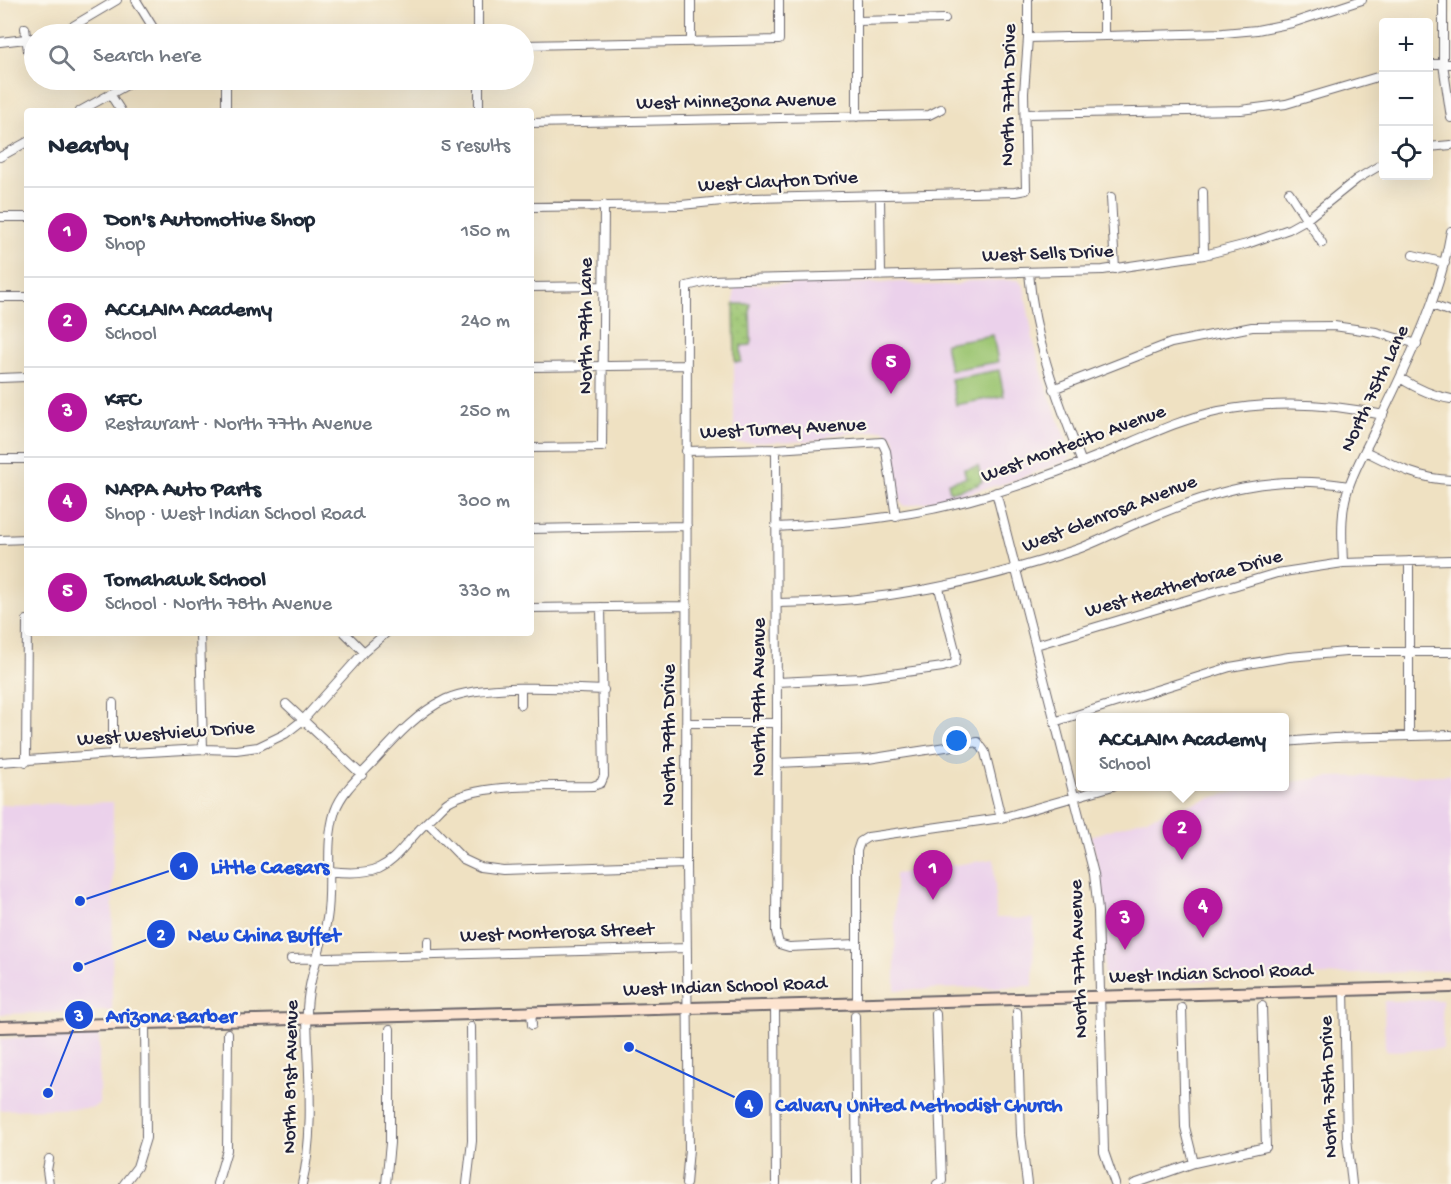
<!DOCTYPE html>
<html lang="en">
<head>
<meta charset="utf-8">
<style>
	body { margin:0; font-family:"Gochi Hand",sans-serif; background:#f2f2f3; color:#1f2937 }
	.controls { position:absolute; right:18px; top:18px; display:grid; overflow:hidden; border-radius:6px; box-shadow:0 6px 24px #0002 }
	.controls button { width:54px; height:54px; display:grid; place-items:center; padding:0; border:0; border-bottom:2px solid #e0e1e3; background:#fff; color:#1f2937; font:30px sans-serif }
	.you { position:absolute; left:957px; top:741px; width:21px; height:21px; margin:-15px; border:4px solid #fff; border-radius:50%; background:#1a73e8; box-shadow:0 0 0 9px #1a73e833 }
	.badge { display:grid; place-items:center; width:39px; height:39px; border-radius:50%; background:#b5179e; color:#fff; font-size:20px; font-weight:700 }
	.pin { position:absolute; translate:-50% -50px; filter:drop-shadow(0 2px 3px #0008) }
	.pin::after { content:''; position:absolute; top:32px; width:21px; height:18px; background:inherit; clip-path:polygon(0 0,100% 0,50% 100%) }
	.popup { position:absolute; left:1076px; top:713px; width:213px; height:78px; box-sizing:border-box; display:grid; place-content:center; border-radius:6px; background:#fff; filter:drop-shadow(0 2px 4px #0005); font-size:20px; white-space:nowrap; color:#747a83 }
	.popup b { font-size:22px; color:#1f2937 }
	.popup::after { content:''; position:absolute; left:50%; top:100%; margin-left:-12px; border:12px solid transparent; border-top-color:#fff }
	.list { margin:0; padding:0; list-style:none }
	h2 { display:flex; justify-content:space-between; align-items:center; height:78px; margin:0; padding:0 24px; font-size:26px }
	h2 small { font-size:20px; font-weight:400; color:#747a83 }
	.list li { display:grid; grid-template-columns:39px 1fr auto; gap:18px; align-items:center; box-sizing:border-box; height:90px; padding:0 24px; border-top:2px solid #e0e1e3 }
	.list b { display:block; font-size:22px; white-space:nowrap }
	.list p { margin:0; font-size:20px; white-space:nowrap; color:#747a83 }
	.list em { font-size:20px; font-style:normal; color:#747a83 }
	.icon { flex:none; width:33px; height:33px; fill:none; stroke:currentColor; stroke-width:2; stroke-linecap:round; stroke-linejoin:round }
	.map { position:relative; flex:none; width:1451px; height:1184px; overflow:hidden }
	.search { position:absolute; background:#fff; box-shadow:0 6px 24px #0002; left:24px; top:24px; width:510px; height:66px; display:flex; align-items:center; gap:15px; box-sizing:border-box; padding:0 21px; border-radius:33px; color:#747a83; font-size:22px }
	.panel { position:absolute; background:#fff; box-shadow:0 6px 24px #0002; left:24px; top:108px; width:510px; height:528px; border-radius:6px }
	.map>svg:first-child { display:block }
	.built { fill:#ebd1eb }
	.grass { fill:#9bc571; stroke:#5e7456; stroke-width:1.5 }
	.park { fill:url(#park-dots); stroke:#5e7456; stroke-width:1.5 }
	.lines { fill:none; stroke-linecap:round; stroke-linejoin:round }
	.minor-casing { stroke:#6a656a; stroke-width:10 }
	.secondary-casing { stroke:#6a656a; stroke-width:14 }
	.minor { stroke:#fff; stroke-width:8 }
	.secondary { stroke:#fde4d0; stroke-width:10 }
	.labels { text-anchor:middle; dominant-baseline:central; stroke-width:4.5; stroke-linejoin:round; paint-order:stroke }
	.street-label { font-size:20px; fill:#22223b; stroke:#fbf7ec }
	.leader { fill:none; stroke:#1d4ed8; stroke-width:2 }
	.callout-dot { fill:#1d4ed8; stroke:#fbf7ec; stroke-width:2 }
	.mark-label { font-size:18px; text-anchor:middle; font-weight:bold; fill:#fff }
	.callout-label { font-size:21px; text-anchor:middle; font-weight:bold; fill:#1d4ed8; stroke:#fbf7ec; stroke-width:4.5; stroke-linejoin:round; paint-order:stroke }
</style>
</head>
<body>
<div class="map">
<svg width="1451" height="1184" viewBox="0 0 1451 1184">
	<defs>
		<pattern id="park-dots" width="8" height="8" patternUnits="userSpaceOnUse" patternTransform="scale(1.5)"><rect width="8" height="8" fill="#9bc571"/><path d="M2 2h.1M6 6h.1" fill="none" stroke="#85a963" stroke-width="1.8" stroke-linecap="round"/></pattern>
	</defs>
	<rect width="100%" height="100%" fill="#fbf7ec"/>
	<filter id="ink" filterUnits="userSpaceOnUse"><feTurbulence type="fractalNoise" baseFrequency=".0167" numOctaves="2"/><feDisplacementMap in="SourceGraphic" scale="12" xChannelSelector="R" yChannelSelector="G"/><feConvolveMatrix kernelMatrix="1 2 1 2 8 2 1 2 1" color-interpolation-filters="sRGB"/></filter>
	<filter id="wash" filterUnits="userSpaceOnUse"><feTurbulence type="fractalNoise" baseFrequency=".008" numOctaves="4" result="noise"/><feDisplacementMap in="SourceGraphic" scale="24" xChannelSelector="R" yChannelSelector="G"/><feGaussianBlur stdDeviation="1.35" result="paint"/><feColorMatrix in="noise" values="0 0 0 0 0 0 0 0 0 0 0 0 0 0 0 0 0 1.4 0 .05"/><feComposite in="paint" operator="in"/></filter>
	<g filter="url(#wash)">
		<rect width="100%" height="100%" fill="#efe1c2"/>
		<path class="built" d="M1018,280L1024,287L1034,343L1045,383L1071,453V456L1067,461L1006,483L957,496L905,506L902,505L900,500L893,454L895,442L893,437L884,430L831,435L825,439L807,441L734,443V285L906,282L917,285H955L968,281Z
			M1451,775V970L1110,984L1106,981L1104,978V910L1100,875L1091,836L1210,798L1250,788L1284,786V783L1327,777Z
			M113,802L112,1011L0,1014V805Z
			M994,859L996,918L1034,919L1033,986L895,990V874Z
			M1442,1000L1443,1049L1385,1051L1384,1001Z
			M99,1033V1103L93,1108L0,1110V1039Z"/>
		<path class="grass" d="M993,335L998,362L950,370L945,343Z
			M999,370L1004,396L956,405L951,379Z"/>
		<path class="park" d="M734,304H750L751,345L741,346V362H735Z
			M978,466L982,482L978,483V485L950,492L948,482L966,478L964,469Z"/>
	</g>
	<g filter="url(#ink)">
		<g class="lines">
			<g class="minor-casing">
				<path id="minor" d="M136,0L157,34
					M478,0V34
					M857,0V117
					M1104,0V35
					M1443,0V64L1451,118
					M857,21L945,19
					M25,28L28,51
					M51,34L68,29L117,0
					M1028,38L1223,33L1257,30L1292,23L1362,0
					M0,42L34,38
					M691,42V0
					M524,45L779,40V0
					M1428,64H1451
					M226,80V111
					M479,80V111
					M110,94L121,111
					M80,111L136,80
					M1025,114L1241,110L1286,104L1384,75
					M531,123L929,115L941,109
					M1428,147L1451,145
					M0,157L27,142
					M1203,192L1204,255
					M1289,192L1322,243
					M880,196L881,276
					M1111,197L1115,269
					M531,207L681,205L753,198L1015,192L1026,190L1024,93L1028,38V0
					M0,217H27
					M1413,255L1445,263
					M1029,273C1035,344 1057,397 1082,463
					M531,287L603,286
					M0,297H27
					M1432,305L1451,312
					M531,367L686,365
					M0,378L27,377
					M1400,378C1416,388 1432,396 1451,399
					M1053,389L1171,343L1252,327L1334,326L1376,332L1417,344
					M531,448L602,447L604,205
					M776,449L777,723L776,932L779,944L789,947L857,944
					M686,451L776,449L882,442L886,451L896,517
					M1365,451C1395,466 1418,479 1451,480
					M0,459H27
					M996,492L1094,874L1098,911L1104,1152L1115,1184
					M776,527C848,523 919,516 988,495C1029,483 1069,468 1108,452C1144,437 1181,419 1219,411C1273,401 1330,403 1383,415
					M531,529L687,526
					M0,540L27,539
					M1409,561V736
					M1343,563C1342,537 1340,511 1349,486C1356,466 1367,447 1376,428C1407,363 1439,302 1451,231
					M777,603C881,603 977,583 1075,550C1098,542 1120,530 1142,521C1214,491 1270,473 1349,486
					M531,608L687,606
					M200,633L203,749
					M345,633L364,652
					M1036,645L1277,573L1343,563L1451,560
					M777,682L861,678L943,667L955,663L956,654L939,588
					M521,689V705
					M113,703V754
					M286,704L362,775
					M1057,721L1230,667L1289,657L1346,652H1451
					M688,723H777
					M1284,742L1334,738L1451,735
					M0,762L113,754L203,749L236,750L258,747L285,734L303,720L364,652L386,633
					M26,762L27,620
					M777,763L868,759L978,742L985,752L1001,818
					M427,822L463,859L480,867L503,870L686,864
					M329,871C394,879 390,856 431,818C437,813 442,806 448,802C479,782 555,787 593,786L601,783L604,776L601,607
					M428,941V954
					M291,959L687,948
					M1344,989L1347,1138L1352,1184
					M857,1003V851L860,842L868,837L1001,818L1113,786
					M775,1005L776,1184
					M1182,1008L1185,1127L1194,1163
					M531,1011L532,1025
					M1017,1012L1021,1135L1027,1184
					M936,1014L942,1181L937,1184
					M855,1016L857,1184
					M49,1159L47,1170L49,1184
					M124,1184L137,1167L146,1138L145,1022
					M217,1184L227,1150L228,1033
					M302,1184C315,1132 308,1070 307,1017C306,983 321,951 327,919C333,883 324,846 335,811C342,791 360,776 374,761C395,738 417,713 446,699C481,683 564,688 604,690
					M386,1184L390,1143V1029
					M467,1184L472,1141L471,1027
					M686,1184L689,1149L686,864L687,286L711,280L744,279L1103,270L1204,255L1247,244L1289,229L1307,219L1357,179L1384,163
					M1134,1184L1194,1163L1266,1147L1262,1006"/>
			</g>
			<g class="secondary-casing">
				<path id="secondary" d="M0,1027L1451,987"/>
			</g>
			<use href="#minor" class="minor"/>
			<use href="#secondary" class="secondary"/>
		</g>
	</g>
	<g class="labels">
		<g class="street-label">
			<text transform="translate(1010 95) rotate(-89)">North 77th Drive</text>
			<text transform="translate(736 103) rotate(-1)">West Minnezona Avenue</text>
			<text transform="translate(778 183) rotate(-3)">West Clayton Drive</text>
			<text transform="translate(1048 255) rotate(-2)">West Sells Drive</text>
			<text transform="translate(587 326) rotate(-90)">North 79th Lane</text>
			<text transform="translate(1376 389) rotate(-65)">North 75th Lane</text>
			<text transform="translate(783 430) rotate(-3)">West Turney Avenue</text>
			<text transform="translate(1074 445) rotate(-20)">West Montecito Avenue</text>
			<text transform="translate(1110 515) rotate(-21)">West Glenrosa Avenue</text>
			<text transform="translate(1184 585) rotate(-16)">West Heatherbrae Drive</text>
			<text transform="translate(760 697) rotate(-90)">North 79th Avenue</text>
			<text transform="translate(166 735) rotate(-4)">West Westview Drive</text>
			<text transform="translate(670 735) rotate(-90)">North 79th Drive</text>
			<text transform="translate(557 934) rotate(-2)">West Monterosa Street</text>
			<text transform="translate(1080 959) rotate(-92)">North 77th Avenue</text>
			<text transform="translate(1211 975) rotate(-2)">West Indian School Road</text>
			<text transform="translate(725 988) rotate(-2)">West Indian School Road</text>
			<text transform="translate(292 1077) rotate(-89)">North 81st Avenue</text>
			<text transform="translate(1330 1087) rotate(-92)">North 75th Drive</text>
		</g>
	</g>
	<path class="leader" d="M80 901L184 866M78 967L161 934M48 1093L79 1015M629 1047L749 1104"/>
	<g class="callout-dot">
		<circle cx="80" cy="901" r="6"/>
		<circle cx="78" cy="967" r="6"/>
		<circle cx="48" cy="1093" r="6"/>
		<circle cx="629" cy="1047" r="6"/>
		<circle cx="184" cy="866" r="15"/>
		<circle cx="161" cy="934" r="15"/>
		<circle cx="79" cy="1015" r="15"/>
		<circle cx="749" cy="1104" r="15"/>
	</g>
	<g class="mark-label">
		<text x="184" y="872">1</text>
		<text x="161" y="940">2</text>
		<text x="79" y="1021">3</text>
		<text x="749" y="1110">4</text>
	</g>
	<g class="callout-label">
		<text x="270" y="873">Little Caesars</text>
		<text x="264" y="941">New China Buffet</text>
		<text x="171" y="1022">Arizona Barber</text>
		<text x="919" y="1111">Calvary United Methodist Church</text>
	</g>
</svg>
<div class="controls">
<button>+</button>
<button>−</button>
<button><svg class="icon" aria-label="locate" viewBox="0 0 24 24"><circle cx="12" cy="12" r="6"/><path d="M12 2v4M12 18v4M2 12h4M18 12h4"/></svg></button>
</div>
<div class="you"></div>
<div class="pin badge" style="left:933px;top:900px">1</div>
<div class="pin badge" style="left:1182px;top:860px">2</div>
<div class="popup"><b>ACCLAIM Academy</b>School</div>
<div class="pin badge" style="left:1125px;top:950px">3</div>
<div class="pin badge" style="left:1203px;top:938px">4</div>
<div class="pin badge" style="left:891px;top:394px">5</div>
<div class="search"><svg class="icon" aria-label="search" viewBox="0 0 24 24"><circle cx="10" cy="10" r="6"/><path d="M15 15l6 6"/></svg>Search here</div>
<section class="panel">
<h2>Nearby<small>5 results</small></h2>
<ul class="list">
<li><span class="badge">1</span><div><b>Don's Automotive Shop</b><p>Shop</p></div><em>150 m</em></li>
<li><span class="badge">2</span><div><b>ACCLAIM Academy</b><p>School</p></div><em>240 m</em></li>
<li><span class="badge">3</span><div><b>KFC</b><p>Restaurant · North 77th Avenue</p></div><em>250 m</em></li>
<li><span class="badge">4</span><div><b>NAPA Auto Parts</b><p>Shop · West Indian School Road</p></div><em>300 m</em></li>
<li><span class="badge">5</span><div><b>Tomahawk School</b><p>School · North 78th Avenue</p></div><em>330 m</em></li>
</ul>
</section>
</div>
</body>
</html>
